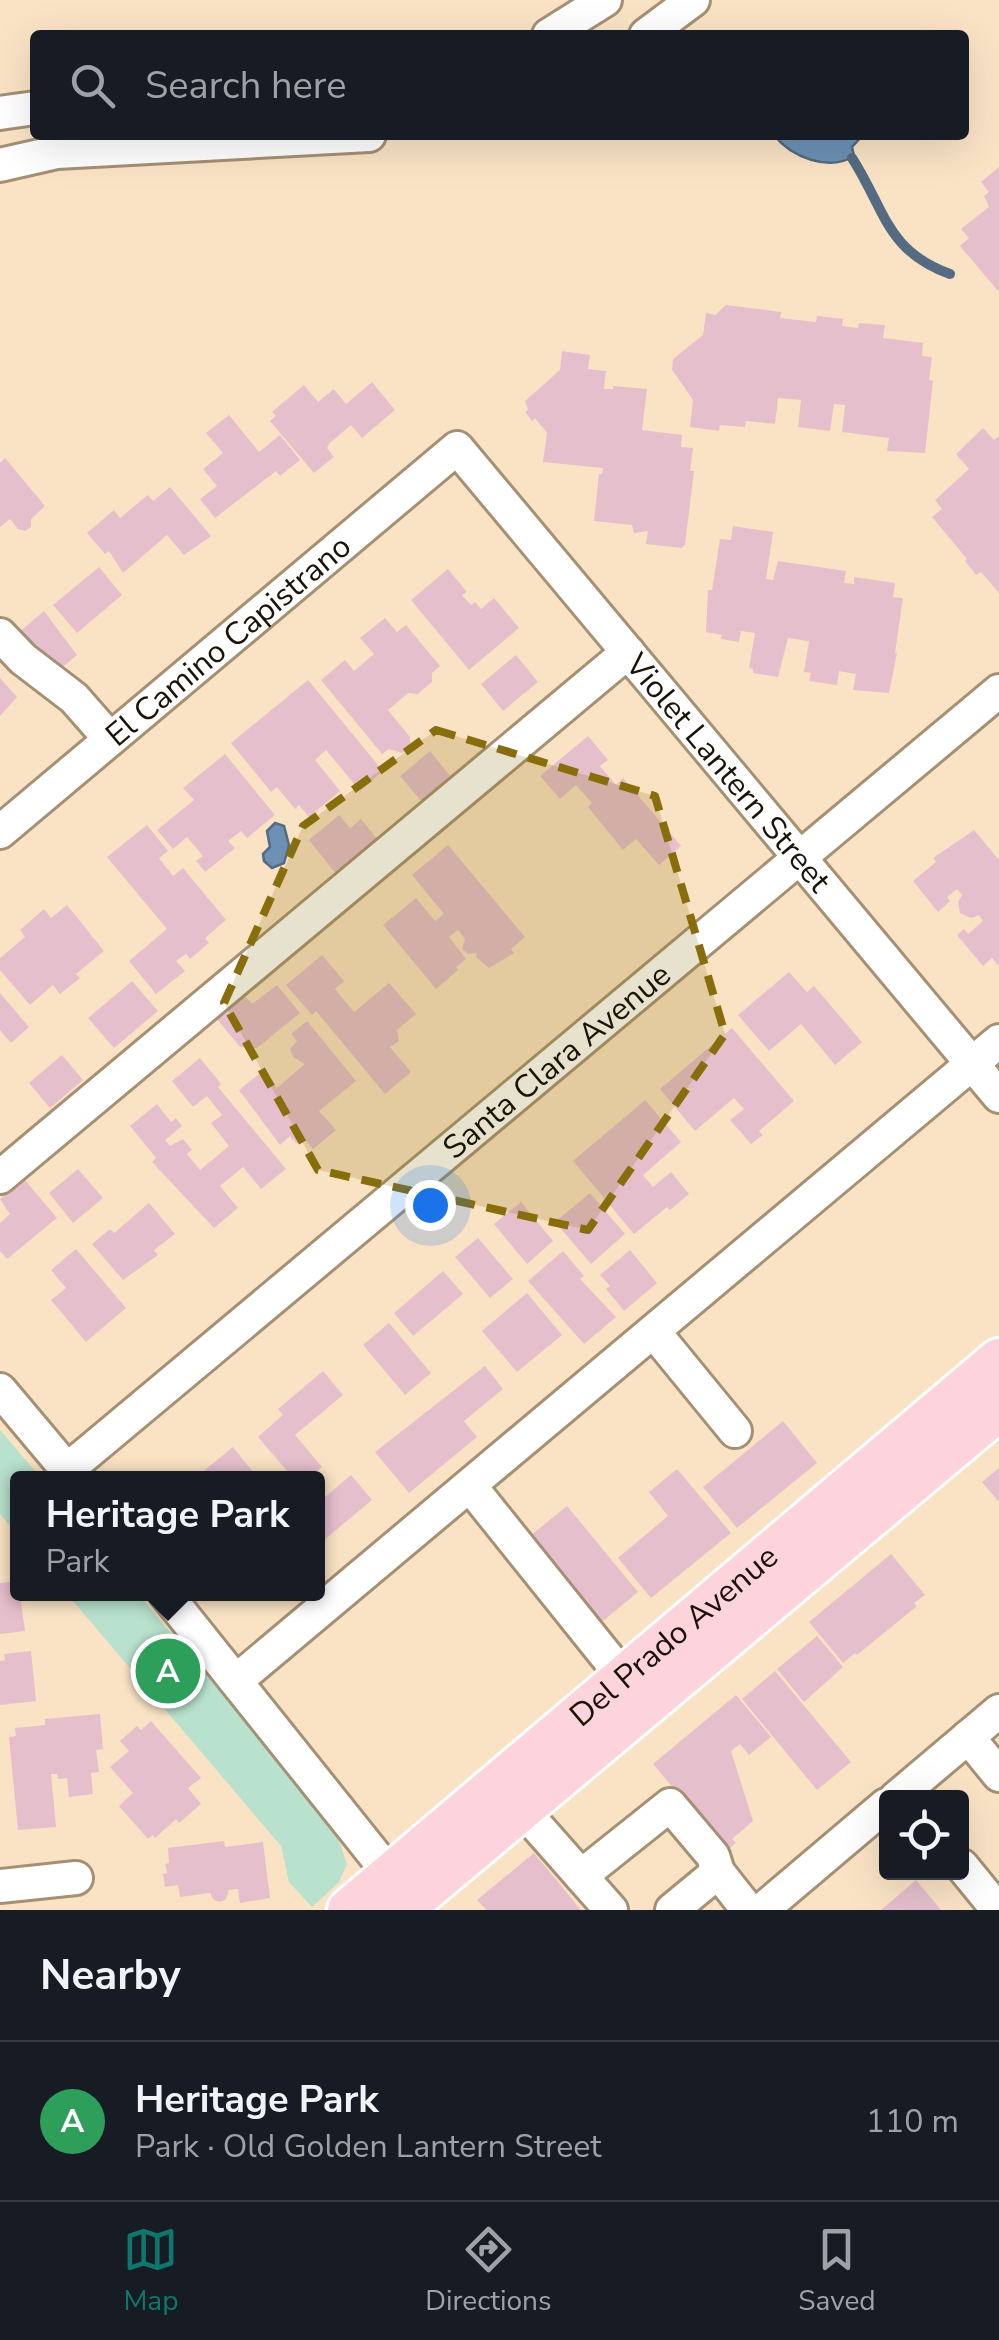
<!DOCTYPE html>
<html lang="en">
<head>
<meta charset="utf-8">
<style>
	body { margin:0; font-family:"Nunito Sans",sans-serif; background:#242831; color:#f1f3f6 }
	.controls { position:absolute; right:30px; bottom:30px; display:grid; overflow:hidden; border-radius:10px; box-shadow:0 10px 40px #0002 }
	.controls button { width:90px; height:90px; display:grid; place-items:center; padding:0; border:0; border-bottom:2px solid #363941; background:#171b24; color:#f1f3f6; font:50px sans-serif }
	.you { position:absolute; left:430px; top:1205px; width:35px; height:35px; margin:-25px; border:8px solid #fff; border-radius:50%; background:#1a73e8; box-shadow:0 0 0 15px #1a73e833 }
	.badge { display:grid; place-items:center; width:65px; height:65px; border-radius:50%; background:#0f766e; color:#fff; font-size:32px; font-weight:700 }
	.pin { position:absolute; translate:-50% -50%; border:5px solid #fff; box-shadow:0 2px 10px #0006 }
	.popup { position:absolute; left:10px; top:1471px; width:315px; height:130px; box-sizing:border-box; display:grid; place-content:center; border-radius:10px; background:#171b24; filter:drop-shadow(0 2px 8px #0005); font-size:32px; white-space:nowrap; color:#9ea1a6 }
	.popup b { font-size:38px; color:#f1f3f6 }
	.popup::after { content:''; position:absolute; left:50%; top:100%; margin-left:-20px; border:20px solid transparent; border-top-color:#171b24 }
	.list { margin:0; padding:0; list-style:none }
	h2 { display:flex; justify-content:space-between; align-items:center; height:130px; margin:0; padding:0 40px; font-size:42px }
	h2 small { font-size:32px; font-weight:400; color:#9ea1a6 }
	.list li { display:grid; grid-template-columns:65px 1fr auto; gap:30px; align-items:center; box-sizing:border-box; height:160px; padding:0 40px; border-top:2px solid #363941 }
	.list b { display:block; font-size:38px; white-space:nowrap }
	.list p { margin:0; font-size:32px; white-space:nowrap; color:#9ea1a6 }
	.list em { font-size:32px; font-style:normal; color:#9ea1a6 }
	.icon { flex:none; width:55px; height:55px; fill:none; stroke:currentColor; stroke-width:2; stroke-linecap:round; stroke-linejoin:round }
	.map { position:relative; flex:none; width:999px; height:1910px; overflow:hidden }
	.search { position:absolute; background:#171b24; box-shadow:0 10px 40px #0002; left:30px; right:30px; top:30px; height:110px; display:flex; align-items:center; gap:25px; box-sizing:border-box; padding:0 35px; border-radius:10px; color:#9ea1a6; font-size:38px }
	.sheet { height:290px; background:#171b24 }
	nav { display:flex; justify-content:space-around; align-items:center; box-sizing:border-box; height:140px; border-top:2px solid #363941; background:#171b24; font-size:28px; color:#9ea1a6 }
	nav a { display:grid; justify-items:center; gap:5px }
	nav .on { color:#0f766e }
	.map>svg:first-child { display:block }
	.green { fill:#b8e2cd }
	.water { fill:#6c91b5; stroke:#546b81; stroke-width:2.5 }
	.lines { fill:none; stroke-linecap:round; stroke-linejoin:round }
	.stream { stroke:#546b81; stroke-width:10 }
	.building { fill:#e6bfcd }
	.minor-casing { stroke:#a59074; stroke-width:38 }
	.major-casing { stroke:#fff; stroke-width:48 }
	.minor { stroke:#fff; stroke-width:32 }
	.major { stroke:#fdd4db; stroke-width:42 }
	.marked { fill:#876d0c; fill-opacity:0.2; stroke:#876d0c; stroke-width:8; stroke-dasharray:20 12; stroke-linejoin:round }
	.labels { text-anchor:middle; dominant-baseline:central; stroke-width:8; stroke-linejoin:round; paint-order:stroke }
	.street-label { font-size:32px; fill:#1b1308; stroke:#fff }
</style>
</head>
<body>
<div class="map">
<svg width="999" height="1910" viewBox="0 0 999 1910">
	<rect width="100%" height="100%" fill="#fae3c5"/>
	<path class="green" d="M0,1430L41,1478H18V1535L0,1514Z
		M67,1594H138L334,1827L347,1864L339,1882L312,1907L289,1882L281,1846Z"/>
	<path class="water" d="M774,135H863L852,147L854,156C829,172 791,157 774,135Z
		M275,823L284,826L289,845L284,863L272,868L264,861L263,854L270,847L267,831Z"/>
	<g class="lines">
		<path class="stream" d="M852,158C885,209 886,251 950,274"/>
	</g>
	<path class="building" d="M999,167V292L960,246L969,238L961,229L989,207L984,196L989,192L981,182Z
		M726,305L781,312L780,318L816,322L817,316L843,319L842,326L858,328L859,323L885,325L883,338L923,343L922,356L932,357L929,380L933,381L925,453L887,451L889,438L842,432L845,405L834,404L830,431L798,427L801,400L778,398L775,424L746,421L745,427L720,425L719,431L690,427L693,400L672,370L673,359L703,335L706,313L715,315Z
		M562,351L590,355L588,369L606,371L604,389H613V386L647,389L642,430L682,435L681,447L693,448L690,471H694L685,544L682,548L646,544L648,531L634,533L632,525L594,521L599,474H602L603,468L543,462L547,433L535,418L532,421L525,412L528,410L525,401L560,370Z
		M372,382L395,410L362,438L351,425L330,443L327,448L334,457L314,473L270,421L276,416L272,412L304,385L318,402L334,389L346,404Z
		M229,415L259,452L280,435L300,460L280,476L276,471L215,518L200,499L217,486L203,469L223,453L206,433Z
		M983,428L994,440L999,436V593L981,572L976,575L965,561L967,559L932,517L942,509L935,500L969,469L956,454Z
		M5,458L45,506L31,519V527L25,531L18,529L10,519L0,527V463Z
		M170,487L211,536L184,555L167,535L123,573L109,551L105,554L87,533L114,510L120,518L148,495L153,501Z
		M733,526L773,532L766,579L773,580L778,561L846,571L844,583L854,584V577L895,583L893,597L903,598L895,653H897L889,693L853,690L856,674L839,671L837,685L809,681L811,673L804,672L809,641L788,638L778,677L753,673V669L749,668L755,633L741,631L739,642L721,639L722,635L706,632L708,590H712L720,539L731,540Z
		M99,567L122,595L77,633L53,605Z
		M448,569L467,592L462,595L471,605L475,602L481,609L494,598L519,628L469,670L411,600Z
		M44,611L77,655L58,671L17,634Z
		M385,618L397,632L406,625L440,666L432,673V682L418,694L408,693L388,710L410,737V747L402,753L389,749L382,754L321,680L345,660L354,671L374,654L360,638Z
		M516,655L538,682L503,711L481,684Z
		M0,678L17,697L0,716Z
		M308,680L383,771L360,791L326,750L315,760L340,791L309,817L299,805L295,809L277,787L271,792L231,743Z
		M588,736L608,760L600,766L616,785L623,778L681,846L659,865L636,839L623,850L588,807L592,803L576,785L560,799L540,776Z
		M430,751L451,777L422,802L400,776Z
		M225,754L275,815L247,838L241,831L228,841L235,848L205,872L196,861L203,856L187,837L173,849L157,830L194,800L183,788Z
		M339,815L350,828L361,819L379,841L337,875L309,840Z
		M147,825L168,851L159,858L173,876L183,868L226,920L205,938L209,943L190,959L186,954L176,961L185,971L156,994L129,961L167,929L107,857Z
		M974,830L999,860V966L992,958L983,966L957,935L964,929L968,934L983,921L979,915L971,918L960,913L958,902L962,895L957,889L947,897L950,901L938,912L913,881L936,862L933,858Z
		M448,845L525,937L511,949L514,953L489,968L476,957L477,953L468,954L462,949L465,939L458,930L449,937L466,959L456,967L458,970L436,989L383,925L416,898L435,921L444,914L412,875Z
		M67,905L104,951L76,974L80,978L60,994L53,985L30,1005L0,970V958L25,937L20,930L44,909L51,918Z
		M322,955L344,981L335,989L354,1012L389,983L416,1014L397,1030L399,1041L390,1047L411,1072L385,1094L316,1011L312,1015L286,985Z
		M789,972L807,992L814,986L862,1042L835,1065L801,1024L769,1051L738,1015Z
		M132,981L158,1011L114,1048L88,1018Z
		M277,985L300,1013L257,1048L240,1047L216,1018L244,995L252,1004Z
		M0,993L29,1027L11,1043L0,1030Z
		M307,1021L356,1081L319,1111L336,1130L313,1149L304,1138L297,1144L290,1136L280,1145L239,1090L263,1071L277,1088L305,1064L293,1057L290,1049L297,1041L291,1034Z
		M732,1028L794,1101L759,1131L763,1135L751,1144L730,1120L744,1109L734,1098L695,1131L660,1089Z
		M62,1055L83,1080L50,1108L29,1083Z
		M200,1058L221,1084L218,1087L286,1169L261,1189L243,1167L220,1186L238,1208L214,1228L152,1162L156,1158L130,1126L157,1104L171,1122L176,1118L182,1126L165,1140L170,1146L183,1139L192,1150L187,1154L200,1170L229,1146L211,1123L222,1115L207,1096L193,1107L172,1081Z
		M645,1100L681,1142L643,1175L653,1187L671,1172L689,1194L670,1210L667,1207L634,1234L573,1161Z
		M78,1169L103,1198L73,1223L49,1193Z
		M24,1179L57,1218L7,1259L0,1251V1223L10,1214L0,1199Z
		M590,1193L625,1234L591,1264L555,1222Z
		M521,1202L553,1241L527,1264L494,1224Z
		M149,1203L175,1234L154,1250L158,1255L123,1280L92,1244L110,1229L114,1233Z
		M478,1238L513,1279L490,1298L455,1257Z
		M76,1249L126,1308L86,1342L51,1300L66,1288L51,1270Z
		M630,1250L657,1283L624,1311L606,1289L610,1286L600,1275Z
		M563,1251L584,1276L580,1279L616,1317L584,1344L528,1281Z
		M443,1271L463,1294L413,1336L394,1313Z
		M527,1293L562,1335L517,1372L482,1331Z
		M389,1323L431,1373L405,1395L363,1345Z
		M485,1366L503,1389L464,1421L477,1437L409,1493L375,1452Z
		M323,1371L343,1395L295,1435L322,1467L309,1478H293L258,1437L283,1415L278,1409Z
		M783,1421L817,1463L737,1528L703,1487Z
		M233,1447L253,1472L245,1478H195Z
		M999,1468V1502L982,1482Z
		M677,1469L731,1533L651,1598L618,1558L668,1516L649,1492Z
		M351,1475L372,1500L323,1541L318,1535V1503Z
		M567,1506L638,1592L597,1626L525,1540Z
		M891,1554L925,1595L914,1603L917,1606L857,1655L855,1653L843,1663L809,1622Z
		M18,1581L25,1631L0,1634V1583Z
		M817,1636L843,1667L804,1702L777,1669Z
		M31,1651L36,1701L0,1705V1661L5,1660L4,1654Z
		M775,1671L851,1762L817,1790L742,1699Z
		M736,1695L771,1737L749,1755L740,1744L731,1751L753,1821L732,1839L736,1843L726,1851L653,1764Z
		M100,1714L103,1749L96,1750L99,1772L91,1773L93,1794L69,1797L67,1778L58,1779L57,1774H51L56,1827L18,1830L9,1737L16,1736L15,1728L45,1725V1719Z
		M151,1721L201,1778L188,1788L201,1804L179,1823L176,1819L155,1838L153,1835L148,1839L119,1806L133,1793L110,1767L129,1751L120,1741L137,1726L141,1730Z
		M224,1841L225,1847L263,1842L270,1898L240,1903L238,1889L229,1890L226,1899L220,1902L214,1900L210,1893L180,1897L178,1885L165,1887L163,1874L167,1873L165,1864L169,1863L168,1848Z
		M534,1853L581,1910H486L477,1900Z
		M916,1880L941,1910H881Z"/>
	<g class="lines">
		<g class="minor-casing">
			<g id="minor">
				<path d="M549,35L605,0"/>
				<path d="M646,35L693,0"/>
				<path d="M0,113L35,108"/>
				<path d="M0,165L57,152L369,135"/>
				<path d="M0,635L23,659L74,698L110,739"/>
				<path id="s1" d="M0,832L457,448L999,1096"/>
				<path d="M0,1177L628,652"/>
				<path d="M654,1332L735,1431"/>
				<path d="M0,1390L74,1478"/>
				<path id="s2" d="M67,1470L999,691"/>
				<path d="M470,1486L624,1678"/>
				<path d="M166,1594L405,1893"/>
				<path d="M236,1681L999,1041"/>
				<path d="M968,1737L999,1775"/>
				<path d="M896,1798L999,1711"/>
				<path d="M521,1808L611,1910"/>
				<path d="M962,1866L998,1910"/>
				<path d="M581,1876L670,1805L713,1856L718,1872"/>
				<path d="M0,1886L76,1878"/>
				<path d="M672,1910L718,1872L748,1910"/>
				<path d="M762,1910L886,1805"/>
			</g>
		</g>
		<g class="major-casing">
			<g id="major">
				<path id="s3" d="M349,1910L999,1360"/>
				<path d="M401,1910L999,1409"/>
			</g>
		</g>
		<use href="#minor" class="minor"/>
		<use href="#major" class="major"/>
	</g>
	<path class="marked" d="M436,730L655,796L725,1034L588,1230L318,1170L224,1003L303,826Z"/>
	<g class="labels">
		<g class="street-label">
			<text stroke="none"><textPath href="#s1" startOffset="298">El Camino Capistrano</textPath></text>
			<text stroke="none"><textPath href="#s1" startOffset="1020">Violet Lantern Street</textPath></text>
			<text stroke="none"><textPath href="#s2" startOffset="638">Santa Clara Avenue</textPath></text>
			<text stroke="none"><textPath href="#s3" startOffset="425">Del Prado Avenue</textPath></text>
		</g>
	</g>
</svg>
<div class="controls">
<button><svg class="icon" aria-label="locate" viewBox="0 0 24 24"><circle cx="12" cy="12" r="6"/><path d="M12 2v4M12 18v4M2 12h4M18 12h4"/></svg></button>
</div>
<div class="you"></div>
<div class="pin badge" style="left:168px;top:1671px;background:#2e9e5b">A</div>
<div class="popup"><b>Heritage Park</b>Park</div>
<div class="search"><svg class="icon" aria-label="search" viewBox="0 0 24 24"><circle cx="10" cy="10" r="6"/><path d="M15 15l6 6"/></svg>Search here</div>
</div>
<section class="sheet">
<h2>Nearby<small></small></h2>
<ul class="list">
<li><span class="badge" style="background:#2e9e5b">A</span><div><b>Heritage Park</b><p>Park · Old Golden Lantern Street</p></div><em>110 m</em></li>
</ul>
</section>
<nav>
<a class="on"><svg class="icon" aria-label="map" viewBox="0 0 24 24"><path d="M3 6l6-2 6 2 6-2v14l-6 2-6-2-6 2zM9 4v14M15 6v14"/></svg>Map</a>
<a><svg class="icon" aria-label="directions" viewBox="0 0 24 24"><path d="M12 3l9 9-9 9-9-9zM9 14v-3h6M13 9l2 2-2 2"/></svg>Directions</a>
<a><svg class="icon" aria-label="saved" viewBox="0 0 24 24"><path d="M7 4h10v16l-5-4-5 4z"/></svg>Saved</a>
</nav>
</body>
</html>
